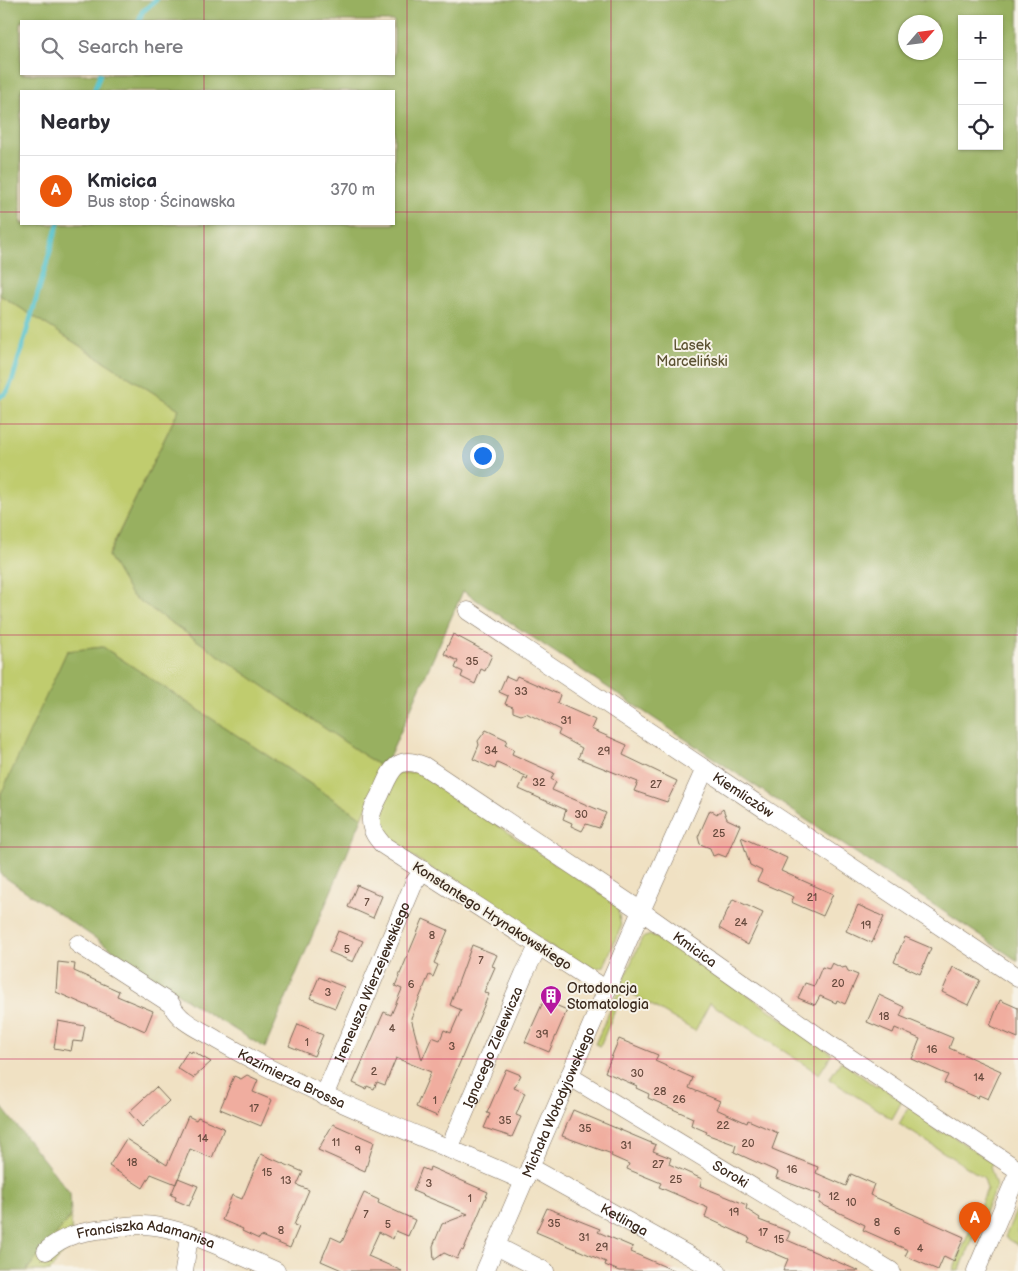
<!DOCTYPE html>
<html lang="en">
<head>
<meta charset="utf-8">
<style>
	body { margin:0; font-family:"Balsamiq Sans",sans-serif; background:#f7f7f7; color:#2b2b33 }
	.controls { position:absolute; right:15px; top:15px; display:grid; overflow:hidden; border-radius:0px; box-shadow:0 1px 4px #0004 }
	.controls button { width:45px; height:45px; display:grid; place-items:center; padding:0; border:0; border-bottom:1px solid #e1e1e2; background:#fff; color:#2b2b33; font:25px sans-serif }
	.compass { position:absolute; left:898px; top:15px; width:45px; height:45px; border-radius:50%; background:#fff; box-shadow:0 1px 4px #0004; rotate:62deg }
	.you { position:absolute; left:482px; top:455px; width:18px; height:18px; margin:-12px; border:4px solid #fff; border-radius:50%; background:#1a73e8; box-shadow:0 0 0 8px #1a73e833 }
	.badge { display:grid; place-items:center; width:32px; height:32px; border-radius:50%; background:#ea580c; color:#fff; font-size:16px; font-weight:700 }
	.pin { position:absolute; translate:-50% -41px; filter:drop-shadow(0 1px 2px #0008) }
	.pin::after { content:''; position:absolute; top:26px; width:18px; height:15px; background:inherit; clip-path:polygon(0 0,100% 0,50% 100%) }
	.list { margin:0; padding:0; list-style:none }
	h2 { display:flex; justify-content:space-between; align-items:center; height:65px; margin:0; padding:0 20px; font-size:21px }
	h2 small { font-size:16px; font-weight:400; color:#7c7c81 }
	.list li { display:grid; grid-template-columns:32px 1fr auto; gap:15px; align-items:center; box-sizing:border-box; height:70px; padding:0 20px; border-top:1px solid #e1e1e2 }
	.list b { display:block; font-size:19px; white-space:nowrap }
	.list p { margin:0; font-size:16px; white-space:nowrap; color:#7c7c81 }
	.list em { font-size:16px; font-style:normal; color:#7c7c81 }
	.icon { flex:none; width:28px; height:28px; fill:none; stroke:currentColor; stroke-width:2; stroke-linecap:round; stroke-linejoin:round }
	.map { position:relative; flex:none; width:1018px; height:1271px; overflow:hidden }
	.search { position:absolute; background:#fff; box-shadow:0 1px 4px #0004; left:20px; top:20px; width:375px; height:55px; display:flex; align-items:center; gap:12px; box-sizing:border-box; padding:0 18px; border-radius:0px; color:#7c7c81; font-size:19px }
	.panel { position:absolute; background:#fff; box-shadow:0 1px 4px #0004; left:20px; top:90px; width:375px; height:135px; border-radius:0px }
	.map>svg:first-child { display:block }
	.green { fill:#c0cc6e; stroke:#7e7b46 }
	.forest { fill:#98b061; stroke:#6a6d40; fill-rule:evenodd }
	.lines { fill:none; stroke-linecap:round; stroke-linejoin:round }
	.stream { stroke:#56c3cc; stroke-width:5 }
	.building { fill:#f0ad9f }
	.street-casing { stroke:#7a6a58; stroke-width:19 }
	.street { stroke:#fff; stroke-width:18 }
	.grid { fill:none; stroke:#c2185b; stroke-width:1; stroke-opacity:0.55 }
	.labels { text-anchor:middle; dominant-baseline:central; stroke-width:4; stroke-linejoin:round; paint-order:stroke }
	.number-label { font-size:11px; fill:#684b3e }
	.park-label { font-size:14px; fill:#5c5232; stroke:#f7f3e8 }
	.street-label { font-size:14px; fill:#3b2a1e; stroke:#f7f3e8 }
	.poi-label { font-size:14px; fill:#3b2a1e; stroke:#f7f3e8; text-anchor:start }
</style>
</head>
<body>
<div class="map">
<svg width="1018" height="1271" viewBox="0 0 1018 1271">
	<rect width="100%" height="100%" fill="#f7f3e8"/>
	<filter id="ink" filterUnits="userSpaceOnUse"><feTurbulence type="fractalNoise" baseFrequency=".02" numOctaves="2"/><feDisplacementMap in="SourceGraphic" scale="10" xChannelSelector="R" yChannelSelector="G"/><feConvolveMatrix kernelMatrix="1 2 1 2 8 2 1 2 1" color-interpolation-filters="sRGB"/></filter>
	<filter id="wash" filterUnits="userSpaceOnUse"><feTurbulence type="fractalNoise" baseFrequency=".0096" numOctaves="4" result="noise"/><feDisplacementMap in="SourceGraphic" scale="20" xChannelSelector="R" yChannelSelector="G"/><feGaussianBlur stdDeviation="1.12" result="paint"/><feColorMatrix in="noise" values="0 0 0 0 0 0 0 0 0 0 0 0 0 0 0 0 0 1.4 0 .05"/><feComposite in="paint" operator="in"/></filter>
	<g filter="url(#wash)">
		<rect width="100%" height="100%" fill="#f0e1c3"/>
		<path class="green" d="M0,295L179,409L108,555L131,595L384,769L362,818L103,647L67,651L0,799Z
			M416,772L621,907L618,910L621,927L604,966L593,969L586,964L583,968L391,842C366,819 383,800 395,774Z
			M662,934L832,1054L819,1074L710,1003L695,1031L624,989L600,1046L595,1044L642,938L651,935L659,938Z
			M841,1061L875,1086H880L901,1100V1103L892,1119L829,1079Z
			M912,1107L932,1123L930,1126L942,1134L945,1131L993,1163L990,1166L996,1187L959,1271H953L987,1189L984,1178L899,1124L908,1108Z
			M1018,1206V1245L1005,1237Z
			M71,1216L72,1241L50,1271H26Z"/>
		<path class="forest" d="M0,0H1018V961L463,591L384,769L131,595L108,556L179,409L0,295ZM962,19H999V146H962ZM21,21H394V74H21ZM906,22H936V52H906ZM21,91H394V224H21Z
			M103,647L362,818L265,1048L199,1008L0,874L1,794L67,651Z
			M0,1105L70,1193L71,1216L26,1271H0Z"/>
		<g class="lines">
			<path class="stream" d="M139,21L142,12L156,0
				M94,91L100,74
				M0,397L7,392L13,378L58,224"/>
		</g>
		<g id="blocks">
			<path class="building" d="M453,634L492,655L485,671L481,669L475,684L461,677L463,672L455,668L458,661L444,654Z
				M506,676L515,680L517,676L560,695L557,703L595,720L591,729L627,745L623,755L677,781L667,802L634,791L638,782L578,758L582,748L558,735L560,730L526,713L521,715L513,712V707L505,704L508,696L499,692Z
				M486,730L507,740L505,745L514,749L512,754L554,773L551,779L556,782L552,790L606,813L599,828L586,824L582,831L571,826L572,823L563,819L566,810L519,789L524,778L527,780L528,777L497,763L495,769L473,759L479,745L478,741Z
				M723,809L727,819L740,825L726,857L718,854L713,856L710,848L700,844L698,837L710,810L717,814Z
				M741,837L787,858L781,871L833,894L823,916L791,902L794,897L757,881L762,871L750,865Z
				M357,885L382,896L373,918L348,907Z
				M733,899L763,913L748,945L719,928Z
				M858,905L884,917L872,943L846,931Z
				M423,919L448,930L434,963L438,965L433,977L429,975L411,1018L422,1060L432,1037L440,1040L444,1030L451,1033L461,1010L450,1005L472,945L497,955L492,966L495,967L484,992L489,994L437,1116L416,1107L431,1072L396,1058L385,1085L377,1082L374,1089L367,1086L366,1089L353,1083L384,1012L391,1015L402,989L395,986Z
				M338,931L363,941L353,962L329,952Z
				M905,937L931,948L920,974L894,962Z
				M58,962L75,964L74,971L119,991L117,996L153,1011L145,1031L56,992Z
				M832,963L842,968L846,967L848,971L858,975L845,1004L837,1000L836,1003L820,996L815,1005L798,998L805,983L814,986L822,967L829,969Z
				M953,967L980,980L968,1005L942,992Z
				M319,977L344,987L335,1008L310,998Z
				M879,995L904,1007L900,1016L953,1038L949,1048L1001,1071L988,1099L979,1095L978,1098L944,1083L948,1075L912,1059L920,1039L895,1028L893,1033L867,1022Z
				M544,1000L567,1010L549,1052L525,1042Z
				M1000,1000L1018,1008V1038L990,1026Z
				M58,1021L85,1026L82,1042L73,1041L71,1051L54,1048Z
				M298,1024L323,1035L314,1056L289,1046Z
				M619,1039L658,1055L655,1061L693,1078L689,1088L720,1101L716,1109L747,1123L748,1120L778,1133L772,1149L818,1167L816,1173L846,1186L851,1174L874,1184L870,1195L964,1237L954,1261L944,1256L938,1270L905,1256L908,1250L863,1230L865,1225L819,1203L821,1195L776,1178L778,1172L734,1152L736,1145L706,1134L707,1132L691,1125L693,1118L648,1098L649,1094L636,1088L637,1086L605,1072Z
				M188,1051L191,1053L192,1051L211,1062L193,1078L177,1068Z
				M506,1069L521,1075L514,1088L525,1093L516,1115L521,1117L512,1137L484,1128L490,1114L487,1113Z
				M247,1075L258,1080L253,1092L272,1100L261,1126L220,1109L234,1076L241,1079Z
				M156,1087L169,1101L142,1127L129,1112Z
				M573,1110L656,1145L653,1151L671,1158L669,1164L702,1179L700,1186L747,1205L746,1209L760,1218L759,1220L790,1232L787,1240L859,1271H783L788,1259L748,1242L750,1238L705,1217L708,1208L659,1187L661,1183L627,1169L629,1164L611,1156L612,1154L562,1136Z
				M188,1116L196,1120L198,1117L224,1128L212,1158L190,1149L176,1184L151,1174L143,1188L109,1166L126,1139L167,1165Z
				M333,1124L374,1142L365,1171L318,1150Z
				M261,1154L303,1172L297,1185L309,1190L294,1225L299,1227L290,1248L261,1236L259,1239L242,1231L243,1229L222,1220L232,1195L242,1199Z
				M430,1167L488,1192L463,1251L461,1250L457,1259L444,1253L434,1260L433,1246L442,1224L468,1214L413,1191L422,1168L429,1171Z
				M178,1178L198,1186L189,1206L175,1200L176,1197L171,1195Z
				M364,1193L379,1200L378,1203L415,1220L408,1236L396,1231L393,1239L379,1232L368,1256L402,1271H344L321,1261L331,1237L342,1242Z
				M547,1208L600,1229L598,1232L633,1247L631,1252L675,1271H619L605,1265L606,1262L536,1232Z"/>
		</g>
	</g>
	<g filter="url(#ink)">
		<use href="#blocks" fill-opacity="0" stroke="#7a6a58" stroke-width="1"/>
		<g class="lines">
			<g class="street-casing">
				<g id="street">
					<path id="s1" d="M468,611L1018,978"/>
					<path id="s2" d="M78,944L171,1004C180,1023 200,1029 217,1040C315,1097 421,1135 524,1181"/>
					<path id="s3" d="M607,990L383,845C377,838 371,831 371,821C370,812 376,803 380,795C390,773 395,753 424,766L641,911L829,1044L1018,1170"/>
					<path id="s4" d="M569,1076L891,1271"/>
					<path id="s5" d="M324,1096L414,883L423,870"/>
					<path id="s6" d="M449,1149L524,974L538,947"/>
					<path id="s7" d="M530,1167L717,1271"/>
					<path d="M496,1246L545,1271"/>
					<path id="s8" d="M46,1251C63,1235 84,1231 106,1229C117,1227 129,1225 141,1225C181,1225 238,1255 276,1271"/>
					<path d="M184,1271L189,1236"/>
					<path id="s9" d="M485,1271L641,911L705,769"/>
					<path d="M976,1271L1018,1173"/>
				</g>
			</g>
			<use href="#street" class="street"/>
		</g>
	</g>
	<path class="grid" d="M204,0V21M407,0V1271M611,0V1271M814,0V1271M204,74V91M0,212H21M394,212H1018M204,224V1271M0,424H1018M0,635H1018M0,847H1018M0,1059H1018"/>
	<defs>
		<g id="building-pin" transform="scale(1.125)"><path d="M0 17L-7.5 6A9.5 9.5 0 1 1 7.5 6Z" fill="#b5179e" stroke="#f7f3e8"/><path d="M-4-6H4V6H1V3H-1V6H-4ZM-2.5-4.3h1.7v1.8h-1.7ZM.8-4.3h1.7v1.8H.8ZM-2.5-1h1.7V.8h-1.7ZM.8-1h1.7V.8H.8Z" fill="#fff"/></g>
	</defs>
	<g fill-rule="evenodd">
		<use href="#building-pin" x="551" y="996"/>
	</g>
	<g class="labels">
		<g class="number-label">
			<text x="472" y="661">35</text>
			<text x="521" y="691">33</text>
			<text x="566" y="720">31</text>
			<text x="491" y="750">34</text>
			<text x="604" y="751">29</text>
			<text x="539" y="782">32</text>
			<text x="656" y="784">27</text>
			<text x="581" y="814">30</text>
			<text x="719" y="833">25</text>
			<text x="812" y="897">21</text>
			<text x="367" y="902">7</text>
			<text x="741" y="922">24</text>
			<text x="866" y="925">19</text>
			<text x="432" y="935">8</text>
			<text x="347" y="949">5</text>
			<text x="481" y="960">7</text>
			<text x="838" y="983">20</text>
			<text x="411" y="984">6</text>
			<text x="328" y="992">3</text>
			<text x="884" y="1016">18</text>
			<text x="392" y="1028">4</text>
			<text x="542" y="1034">39</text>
			<text x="307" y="1042">1</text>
			<text x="452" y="1046">3</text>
			<text x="932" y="1049">16</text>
			<text x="374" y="1071">2</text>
			<text x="637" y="1073">30</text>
			<text x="979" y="1077">14</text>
			<text x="660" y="1091">28</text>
			<text x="679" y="1099">26</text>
			<text x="435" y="1100">1</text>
			<text x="254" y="1108">17</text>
			<text x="505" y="1120">35</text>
			<text x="723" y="1125">22</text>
			<text x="585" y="1128">35</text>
			<text x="203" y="1138">14</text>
			<text x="336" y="1142">11</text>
			<text x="748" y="1143">20</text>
			<text x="626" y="1145">31</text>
			<text x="358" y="1150">9</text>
			<text x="132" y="1162">18</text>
			<text x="658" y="1164">27</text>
			<text x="792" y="1169">16</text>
			<text x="267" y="1172">15</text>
			<text x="676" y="1179">25</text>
			<text x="286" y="1180">13</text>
			<text x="429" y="1183">3</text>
			<text x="834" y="1196">12</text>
			<text x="470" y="1198">1</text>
			<text x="851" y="1202">10</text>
			<text x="734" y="1212">19</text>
			<text x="366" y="1214">7</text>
			<text x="877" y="1222">8</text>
			<text x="554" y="1223">35</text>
			<text x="388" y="1224">5</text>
			<text x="281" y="1230">8</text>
			<text x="897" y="1231">6</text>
			<text x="763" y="1232">17</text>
			<text x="584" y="1237">31</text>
			<text x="779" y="1239">15</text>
			<text x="602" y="1247">29</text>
			<text x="920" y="1248">4</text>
		</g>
		<g class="park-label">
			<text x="692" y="345">Lasek<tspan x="692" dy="16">Marceliński</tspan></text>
		</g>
		<g class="street-label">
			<text stroke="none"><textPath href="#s1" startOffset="331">Kiemliczów</textPath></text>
			<text transform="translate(492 916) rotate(33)">Konstantego Hrynakowskiego</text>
			<text stroke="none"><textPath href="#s3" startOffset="712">Kmicica</textPath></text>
			<text stroke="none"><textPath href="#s5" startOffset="124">Ireneusza Wierzejewskiego</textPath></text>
			<text stroke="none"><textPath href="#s6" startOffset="111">Ignacego Zielewicza</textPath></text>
			<text stroke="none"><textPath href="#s2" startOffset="254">Kazimierza Brossa</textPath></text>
			<text stroke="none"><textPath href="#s9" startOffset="184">Michała Wołodyjowskiego</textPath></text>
			<text stroke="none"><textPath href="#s4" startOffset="189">Soroki</textPath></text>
			<text stroke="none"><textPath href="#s7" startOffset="108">Ketlinga</textPath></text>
			<text stroke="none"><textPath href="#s8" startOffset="106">Franciszka Adamanisa</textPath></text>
		</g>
		<g class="poi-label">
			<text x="567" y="988">Ortodoncja<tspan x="567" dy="16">Stomatologia</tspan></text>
		</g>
	</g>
</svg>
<div class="controls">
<button>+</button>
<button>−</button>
<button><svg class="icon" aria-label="locate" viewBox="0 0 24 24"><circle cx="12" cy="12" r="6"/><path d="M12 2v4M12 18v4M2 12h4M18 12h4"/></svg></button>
</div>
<svg class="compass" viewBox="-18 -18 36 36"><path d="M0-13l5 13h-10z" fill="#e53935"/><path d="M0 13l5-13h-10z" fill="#7c7c81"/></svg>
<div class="you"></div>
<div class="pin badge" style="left:975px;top:1243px">A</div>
<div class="search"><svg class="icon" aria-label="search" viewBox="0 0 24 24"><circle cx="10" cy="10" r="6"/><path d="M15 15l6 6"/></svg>Search here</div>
<section class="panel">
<h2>Nearby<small></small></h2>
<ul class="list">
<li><span class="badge">A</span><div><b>Kmicica</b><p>Bus stop · Ścinawska</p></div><em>370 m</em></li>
</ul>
</section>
</div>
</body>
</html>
